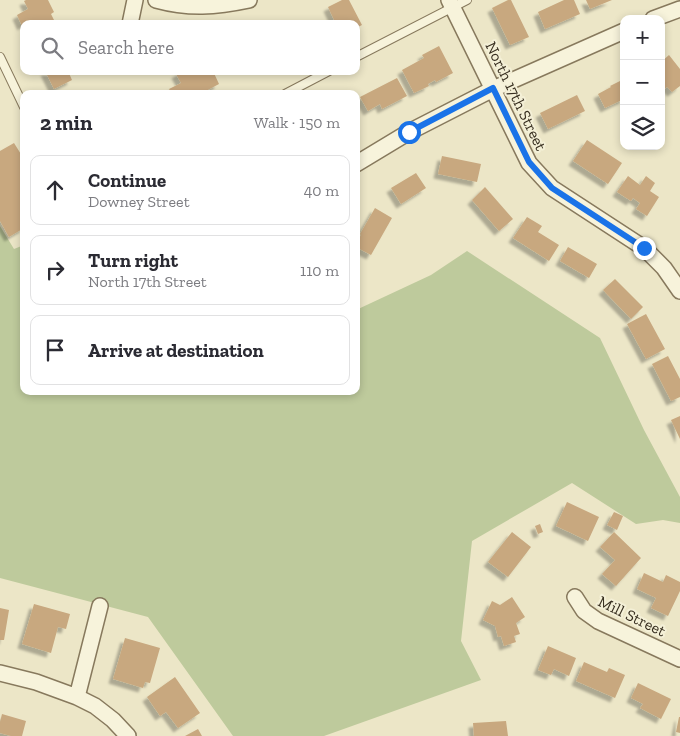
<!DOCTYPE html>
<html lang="en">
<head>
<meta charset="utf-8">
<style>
	body { margin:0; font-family:"Zilla Slab",serif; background:#f2f2f3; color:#2b2b33 }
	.controls { position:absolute; right:15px; top:15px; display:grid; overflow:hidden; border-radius:10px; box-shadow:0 2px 8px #0003 }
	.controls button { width:45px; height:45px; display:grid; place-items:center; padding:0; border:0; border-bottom:1px solid #e1e1e2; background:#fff; color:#2b2b33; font:25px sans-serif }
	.stop { position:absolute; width:15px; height:15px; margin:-11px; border:4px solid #1a73e8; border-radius:50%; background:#fff }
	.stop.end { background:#1a73e8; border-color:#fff; box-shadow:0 1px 5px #0008 }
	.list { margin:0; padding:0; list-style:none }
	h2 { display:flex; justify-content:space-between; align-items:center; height:65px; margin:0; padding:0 20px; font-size:21px }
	h2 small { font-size:16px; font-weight:400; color:#7c7c81 }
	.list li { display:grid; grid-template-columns:32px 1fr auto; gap:15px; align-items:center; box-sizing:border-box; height:70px; margin:0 10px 10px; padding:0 10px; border:1px solid #e1e1e2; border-radius:10px }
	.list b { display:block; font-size:19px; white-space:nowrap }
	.list p { margin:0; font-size:16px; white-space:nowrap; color:#7c7c81 }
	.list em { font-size:16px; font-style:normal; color:#7c7c81 }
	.icon { flex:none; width:28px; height:28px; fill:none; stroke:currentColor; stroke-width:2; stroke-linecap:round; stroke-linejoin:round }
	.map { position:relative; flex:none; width:680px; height:736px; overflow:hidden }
	.search { position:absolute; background:#fff; box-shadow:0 2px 8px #0003; left:20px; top:20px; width:340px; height:55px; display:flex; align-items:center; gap:12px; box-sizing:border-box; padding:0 18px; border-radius:10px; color:#7c7c81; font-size:19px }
	.panel { position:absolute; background:#fff; box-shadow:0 2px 8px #0003; left:20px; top:90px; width:340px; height:305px; border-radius:10px }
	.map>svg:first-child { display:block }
	.green { fill:#beca9c }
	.building { fill:#c8a87f; filter:url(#shadow) }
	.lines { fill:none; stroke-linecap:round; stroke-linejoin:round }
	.service-casing { stroke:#87795d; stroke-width:10 }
	.minor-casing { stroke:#87795d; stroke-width:18 }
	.service { stroke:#f7f3db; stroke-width:8 }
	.minor { stroke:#f7f3db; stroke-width:15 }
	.route { stroke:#1a73e8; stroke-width:6 }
	.labels { text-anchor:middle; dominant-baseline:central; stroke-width:4; stroke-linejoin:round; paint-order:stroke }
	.street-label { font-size:16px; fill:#382f20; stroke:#f4f0d7 }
</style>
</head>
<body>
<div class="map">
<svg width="680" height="736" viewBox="0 0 680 736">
	<defs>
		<filter id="shadow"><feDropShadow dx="-4.5" dy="4.5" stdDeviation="1" flood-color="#0004"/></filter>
	</defs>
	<rect width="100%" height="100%" fill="#ece6c7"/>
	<path class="green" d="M0,226L14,249L24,245V391H356V310L431,275L467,251L600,338L644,430L680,497V523L663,520L636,524L572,483L472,541L461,641L481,680L324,736H233L148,617L0,578Z"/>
	<path class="building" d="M26,0H48L54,12L51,14L56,24H24L22,26L17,15L28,9L24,1Z
		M342,0H349L362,25L356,28V24H336L328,7Z
		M508,0H511L529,37L510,45L492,8Z
		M564,0H574L580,14L545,29L538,12Z
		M586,0H612L590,9Z
		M439,46L453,73L436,82L435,80L428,84L429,86L414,93L402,70L424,58L422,55Z
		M669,55L680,69V86L672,92L667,87L663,90L661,87V62Z
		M45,71H68L72,80L54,89Z
		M181,71H213L219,84L200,94H172L169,89L181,83L176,74Z
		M397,78L407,96L382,109L380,104L368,111L360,97Z
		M624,79V99L605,108L598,94L611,87L610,86Z
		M577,95L585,111L548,129L540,113Z
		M587,140L622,163L608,184L573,161Z
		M14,143L24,159V228L9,237L0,221V151Z
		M442,156L481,164L477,182L438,174Z
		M416,173L426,188L401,204L391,188Z
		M628,176L640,185L646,176L655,183L650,191L659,197L647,216L636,209L640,203L633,198L631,201L617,192Z
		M485,187L513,219L499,231L472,200Z
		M375,208L392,218L371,255L356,247V243L361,235L360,234Z
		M527,217L542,226L538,232L559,245L549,261L513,238Z
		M568,247L597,264L589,278L560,261Z
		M615,279L643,307L631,319L603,290Z
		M646,314L665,349L646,359L627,324Z
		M668,356L680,379V397L671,401L652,364Z
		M680,416V439L671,420Z
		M567,502L599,517L588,541L556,526Z
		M614,512L623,516L617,530L607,525Z
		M540,524L543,532L538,534L535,526Z
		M512,532L531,547L508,577L488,562Z
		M614,532L641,558L616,586L602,574L615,560L600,547Z
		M644,573L663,582L666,575L680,582V591L668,616L651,608L656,598L637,589Z
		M512,597L525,617L516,623L520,634L514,636L516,642L504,646L501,636L498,637L495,626L483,620L492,601L500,605Z
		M34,604L70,614L66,629L58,627L51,653L22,644Z
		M0,608L9,610L4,640H0Z
		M125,638L160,648L150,683L145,682L143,688L113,679Z
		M548,646L576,658L569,676L554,669L551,675L538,670Z
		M584,662L607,672L609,668L625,675L615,698L576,681Z
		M175,677L200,713L178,728L166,712L160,716L147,697Z
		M638,683L671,699L661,719L640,708L643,704L631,698Z
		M2,714L26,721L22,736H11L0,733V722Z
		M679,717H680V733L676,732Z
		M506,721L508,736H474L473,723Z
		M198,729L202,736H185Z"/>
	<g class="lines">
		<g class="service-casing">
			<path id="service" d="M0,57L24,107
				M356,57L467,0
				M285,94L329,71"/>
		</g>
		<g class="minor-casing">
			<path id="minor" d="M156,0C189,9 216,7 249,0
				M449,0L529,163L552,188L644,248L664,268L680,291
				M653,19L680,9
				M130,24L135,0
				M356,164L409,132L493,89L624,31
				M575,597L584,611L598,621L680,659
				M0,673L36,682L77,697L95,706L113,720L128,736
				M77,697L100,606"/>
		</g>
		<use href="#service" class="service"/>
		<use href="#minor" class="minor"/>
	</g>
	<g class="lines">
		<path class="route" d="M409,132L493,88L529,162L552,188L644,248"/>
	</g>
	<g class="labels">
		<g class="street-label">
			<text transform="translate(516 96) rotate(64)">North 17th Street</text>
			<text transform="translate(632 616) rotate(26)">Mill Street</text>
		</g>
	</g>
</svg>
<div class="controls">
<button>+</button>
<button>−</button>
<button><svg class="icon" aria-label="layers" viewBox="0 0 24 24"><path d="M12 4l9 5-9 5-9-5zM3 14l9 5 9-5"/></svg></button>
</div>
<div class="stop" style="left:409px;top:132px"></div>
<div class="stop end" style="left:644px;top:248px"></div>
<div class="search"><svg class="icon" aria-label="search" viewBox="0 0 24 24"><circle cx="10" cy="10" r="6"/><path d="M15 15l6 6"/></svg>Search here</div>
<section class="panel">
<h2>2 min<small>Walk · 150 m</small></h2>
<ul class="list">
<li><svg class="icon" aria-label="ahead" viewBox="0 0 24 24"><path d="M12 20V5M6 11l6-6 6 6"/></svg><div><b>Continue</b><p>Downey Street</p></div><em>40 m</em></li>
<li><svg class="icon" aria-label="right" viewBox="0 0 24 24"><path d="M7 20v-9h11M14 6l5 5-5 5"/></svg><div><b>Turn right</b><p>North 17th Street</p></div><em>110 m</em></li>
<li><svg class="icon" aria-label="arrive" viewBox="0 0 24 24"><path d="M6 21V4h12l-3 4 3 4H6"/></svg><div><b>Arrive at destination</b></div></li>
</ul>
</section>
</div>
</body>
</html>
